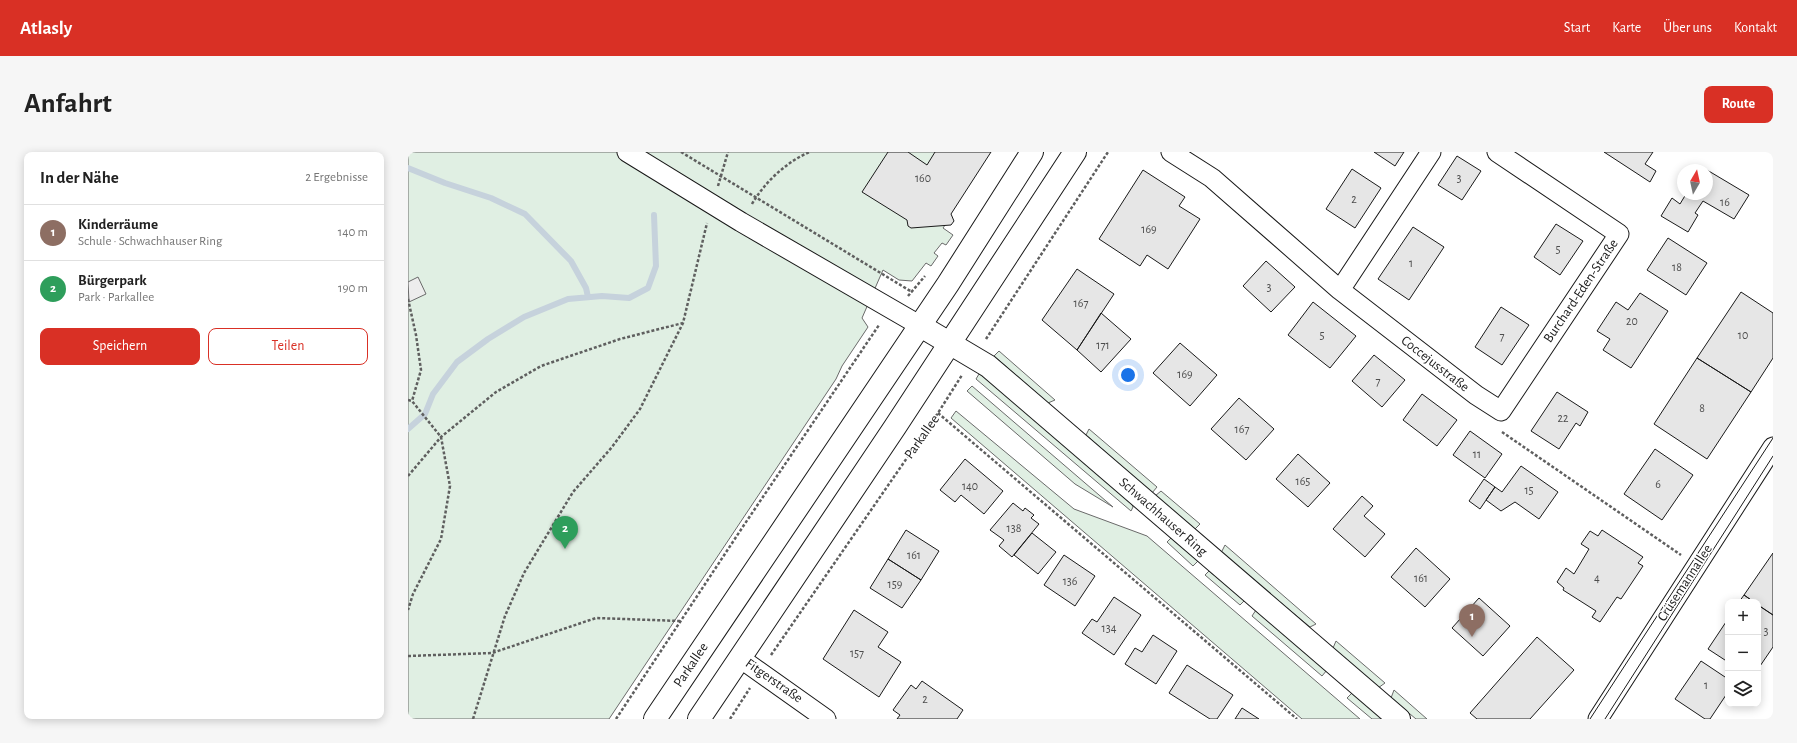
<!DOCTYPE html>
<html lang="de">
<head>
<meta charset="utf-8">
<style>
	body { margin:0; font-family:"Alegreya Sans",sans-serif; background:#f6f6f6; color:#222 }
	.controls { position:absolute; right:12px; bottom:12px; display:grid; overflow:hidden; border-radius:8px; box-shadow:0 2px 10px #0003 }
	.controls button { width:36px; height:36px; display:grid; place-items:center; padding:0; border:0; border-bottom:1px solid #e0e0e0; background:#fff; color:#222; font:20px sans-serif }
	.compass { position:absolute; left:1269px; top:12px; width:36px; height:36px; border-radius:50%; background:#fff; box-shadow:0 2px 10px #0003; rotate:9deg }
	.you { position:absolute; left:720px; top:223px; width:14px; height:14px; margin:-10px; border:3px solid #fff; border-radius:50%; background:#1a73e8; box-shadow:0 0 0 6px #1a73e833 }
	.badge { display:grid; place-items:center; width:26px; height:26px; border-radius:50%; background:#d93025; color:#fff; font-size:13px; font-weight:700 }
	.pin { position:absolute; translate:-50% -33px; filter:drop-shadow(0 1px 2px #0008) }
	.pin::after { content:''; position:absolute; top:21px; width:14px; height:12px; background:inherit; clip-path:polygon(0 0,100% 0,50% 100%) }
	.list { margin:0; padding:0; list-style:none }
	h2 { display:flex; justify-content:space-between; align-items:center; height:52px; margin:0; padding:0 16px; font-size:17px }
	h2 small { font-size:13px; font-weight:400; color:#767676 }
	.list li { display:grid; grid-template-columns:26px 1fr auto; gap:12px; align-items:center; box-sizing:border-box; height:56px; padding:0 16px; border-top:1px solid #e0e0e0 }
	.list b { display:block; font-size:15px; white-space:nowrap }
	.list p { margin:0; font-size:13px; white-space:nowrap; color:#767676 }
	.list em { font-size:13px; font-style:normal; color:#767676 }
	.actions { display:flex; gap:8px; padding:12px 16px }
	.actions a { flex:1; padding:9px 0; border:1px solid #d93025; border-radius:8px; text-align:center; font-size:14px; color:#d93025 }
	.actions .main { background:#d93025; color:#fff }
	.icon { flex:none; width:22px; height:22px; fill:none; stroke:currentColor; stroke-width:2; stroke-linecap:round; stroke-linejoin:round }
	.map { position:relative; flex:none; width:1365px; height:567px; overflow:hidden; border-radius:8px }
	header { display:flex; align-items:center; gap:24px; box-sizing:border-box; height:56px; padding:0 20px; background:#d93025; color:#fff }
	header strong { font-size:19px }
	nav { display:flex; gap:22px; margin-inline-start:auto; font-size:14px }
	.intro { display:flex; align-items:center; justify-content:space-between; box-sizing:border-box; height:96px; padding:0 24px }
	h1 { margin:0; font-size:28px }
	.button { padding:10px 18px; border-radius:8px; background:#d93025; color:#fff; font-size:14px; font-weight:700 }
	main { display:flex; gap:24px; padding:0 24px }
	aside { flex:1; background:#fff; border-radius:8px; box-shadow:0 2px 10px #0003 }
	.map>svg:first-child { display:block }
	.green { fill:#e0efe3; stroke:#6a6a6a }
	.parking { fill:#ededed; stroke:#6a6a6a }
	.lines { fill:none; stroke-linecap:round; stroke-linejoin:round }
	.stream { stroke:#c6d2dc; stroke-width:6 }
	.building { fill:#e6e6e6; stroke:#1a1a1a }
	.street-casing { stroke:#1a1a1a; stroke-width:21 }
	.secondary-casing { stroke:#1a1a1a; stroke-width:24 }
	.primary-casing { stroke:#1a1a1a; stroke-width:24 }
	.path { stroke:#5f5f5f; stroke-width:2.5; stroke-dasharray:3 2; stroke-linecap:butt }
	.street { stroke:#fff; stroke-width:19 }
	.secondary { stroke:#fff; stroke-width:22 }
	.primary { stroke:#fff; stroke-width:22 }
	.tram { stroke:#1a1a1a; stroke-width:1 }
	.labels { text-anchor:middle; dominant-baseline:central; stroke-width:3; stroke-linejoin:round; paint-order:stroke }
	.number-label { font-size:12px; fill:#4d4d4d }
	.street-label { font-size:14px; fill:#1a1a1a; stroke:#fff }
</style>
</head>
<body>
<header>
<strong>Atlasly</strong>
<nav><a>Start</a><a>Karte</a><a>Über uns</a><a>Kontakt</a></nav>
</header>
<div class="intro"><h1>Anfahrt</h1><a class="button">Route</a></div>
<main>
<aside>
<h2>In der Nähe<small>2 Ergebnisse</small></h2>
<ul class="list">
<li><span class="badge" style="background:#8d6e63">1</span><div><b>Kinderräume</b><p>Schule · Schwachhauser Ring</p></div><em>140 m</em></li>
<li><span class="badge" style="background:#2e9e5b">2</span><div><b>Bürgerpark</b><p>Park · Parkallee</p></div><em>190 m</em></li>
</ul>
<div class="actions"><a class="main">Speichern</a><a>Teilen</a></div>
</aside>
<div class="map">
<svg width="1365" height="567" viewBox="0 0 1365 567">
	<rect width="100%" height="100%" fill="#fff"/>
	<path class="green" d="M0,0H580L539,63L542,66L535,76L545,83L538,93L534,91L526,101L530,104L523,114L518,111L504,129L491,128L475,118L454,166L460,175L434,214L428,227L201,567H0Z
		M591,199L647,248L640,251L586,204Z
		M571,222L578,226L723,350L725,355L723,359L568,227Z
		M564,234L705,355L667,332L559,239Z
		M548,259L666,357L739,384L952,567H894L543,266Z
		M681,277L749,335L744,341L678,283Z
		M753,339L792,372L786,378L747,344Z
		M763,386L790,409L785,414L759,390Z
		M817,393L908,472L902,475L813,401Z
		M801,419L837,448L832,453L797,423Z
		M848,458L919,518L914,524L844,464Z
		M928,489L977,531L970,536L925,496Z
		M986,538L1019,567H1008L983,546Z
		M944,541L975,567H964L939,546Z"/>
	<path class="parking" d="M10,125L18,142L1,150L0,130Z"/>
	<g class="lines">
		<path class="stream" d="M0,16L37,31L83,46L117,62L163,109L178,136L180,145
			M0,277L17,262L25,242L49,210L80,187L116,165L160,147L194,144L221,146L240,136L248,114L246,63"/>
	</g>
	<path class="building" d="M480,0H500L519,13L527,0H583L543,62L546,69L543,73L503,76L500,74L499,68L454,40Z
		M966,0H996L987,14Z
		M1196,0H1245L1237,12L1248,19L1242,30Z
		M1049,4L1073,19L1054,48L1030,33Z
		M944,17L973,36L947,76L918,57Z
		M735,18L777,45L771,54L792,67L760,117L739,103L732,114L691,87Z
		M1299,18L1341,43L1326,67L1295,49L1287,61L1290,63L1280,80L1253,64L1264,46L1272,52L1278,42H1299Z
		M1148,72L1175,89L1152,123L1126,105Z
		M1005,75L1036,95L1001,148L970,127Z
		M1260,86L1299,111L1278,143L1239,118Z
		M858,109L887,135L863,160L835,134Z
		M669,117L706,142L669,198L634,168Z
		M1333,140L1365,161V206L1343,240L1289,206Z
		M1232,141L1260,159L1223,216L1195,198L1202,187L1189,179L1208,150L1220,158Z
		M905,150L948,184L922,216L880,183Z
		M1093,155L1121,173L1094,213L1067,195Z
		M693,161L723,187L693,220L669,198Z
		M772,191L809,223L782,254L745,221Z
		M966,203L997,228L974,255L944,229Z
		M1289,206L1343,240L1299,307L1246,272Z
		M1149,240L1180,260L1172,274L1168,271L1151,297L1123,279Z
		M1014,242L1049,268L1029,294L995,268Z
		M831,246L866,277L838,308L803,277Z
		M1062,279L1094,302L1077,326L1045,303Z
		M1247,297L1285,323L1254,368L1216,342Z
		M890,302L922,331L900,355L868,327Z
		M557,307L595,339L576,362L553,343L547,350L532,338Z
		M1113,314L1150,340L1131,367L1107,350L1093,359L1078,348L1087,335L1094,340Z
		M1076,327L1087,335L1072,357L1061,349Z
		M954,344L965,354L956,364L977,382L957,405L925,377Z
		M605,351L615,359L617,356L626,363L623,366L631,372L604,405L591,394L596,388L582,378Z
		M498,378L531,399L513,428L480,407Z
		M1194,378L1235,405L1230,411L1235,414L1213,447L1209,445L1192,470L1184,465L1188,459L1155,438L1156,436L1149,430L1158,416L1166,422L1181,397L1173,392L1182,379L1190,384Z
		M624,381L648,400L630,422L606,403Z
		M1008,396L1042,427L1017,455L983,425Z
		M1365,401V463L1350,453V450H1346L1336,443Z
		M656,403L687,424L667,454L636,433Z
		M480,407L513,428L494,456L462,436Z
		M1336,443L1346,450H1331Z
		M706,445L733,463L706,503L674,481L684,467L689,470Z
		M1071,446L1102,474L1075,504L1044,476Z
		M1350,453L1365,463V495L1350,517Z
		M446,458L480,480L470,495L493,510L471,545L415,507Z
		M1320,467V510L1300,497Z
		M745,483L769,499L748,532L717,512L727,496L734,500Z
		M1129,485L1166,518L1122,567H1069L1062,561Z
		M1293,509L1320,527V540L1302,567H1297L1267,547Z
		M779,513L825,543L809,567H802L761,541Z
		M514,529L555,558L549,567H489L492,563L485,558L503,533L508,537Z
		M834,556L851,567H827Z"/>
	<g class="lines">
		<g class="street-casing">
			<path id="street" d="M219,0L333,70L511,173
				M763,0L804,26L932,138L1068,243L1093,259L1211,82L1089,0
				M932,138L1023,0
				M332,506L418,567
				M1190,567L1365,295"/>
		</g>
		<g class="secondary-casing">
			<path id="secondary" d="M511,173L580,214L991,567"/>
		</g>
		<g class="primary-casing">
			<path id="primary" d="M247,567L540,132L624,0
				M291,567L487,275L667,0"/>
		</g>
		<path class="path" d="M273,0L504,140
			M310,34L320,0
			M344,52C356,31 379,9 402,0
			M500,144L517,124
			M0,147L8,183L13,218L4,249
			M578,187L700,0
			M0,248L4,249L33,285L42,334L33,387L5,442L0,458
			M530,261L889,567
			M1094,280L1273,403
			M0,324L33,285L88,240L133,214L212,187L275,171
			M363,503L530,261L554,223
			M0,504L84,501L188,466L272,469
			M65,567L97,464L116,421L165,340L204,295L232,257L275,171L299,71
			M208,567L336,373L471,173
			M322,567L342,536"/>
		<use href="#street" class="street"/>
		<use href="#secondary" class="secondary"/>
		<use href="#primary" class="primary"/>
		<path class="tram" d="M1182,567L1365,286
			M1197,567L1365,304"/>
	</g>
	<g class="labels">
		<g class="number-label">
			<text x="515" y="26">160</text>
			<text x="1051" y="26">3</text>
			<text x="946" y="47">2</text>
			<text x="1317" y="50">16</text>
			<text x="741" y="77">169</text>
			<text x="1150" y="97">5</text>
			<text x="1003" y="111">1</text>
			<text x="1269" y="115">18</text>
			<text x="861" y="135">3</text>
			<text x="673" y="151">167</text>
			<text x="1224" y="169">20</text>
			<text x="914" y="183">5</text>
			<text x="1335" y="183">10</text>
			<text x="1094" y="184">7</text>
			<text x="695" y="193">171</text>
			<text x="777" y="222">169</text>
			<text x="970" y="229">7</text>
			<text x="1294" y="256">8</text>
			<text x="1155" y="266">22</text>
			<text x="834" y="277">167</text>
			<text x="1069" y="302">11</text>
			<text x="895" y="329">165</text>
			<text x="1250" y="332">6</text>
			<text x="562" y="334">140</text>
			<text x="1121" y="338">15</text>
			<text x="606" y="376">138</text>
			<text x="506" y="403">161</text>
			<text x="1013" y="426">161</text>
			<text x="1189" y="426">4</text>
			<text x="662" y="429">136</text>
			<text x="487" y="432">159</text>
			<text x="701" y="476">134</text>
			<text x="1358" y="479">3</text>
			<text x="449" y="501">157</text>
			<text x="1298" y="533">1</text>
			<text x="517" y="547">2</text>
		</g>
		<g class="street-label">
			<text transform="translate(1173 139) rotate(-56)">Burchard-Eden-Straße</text>
			<text transform="translate(1027 212) rotate(38)">Coccejusstraße</text>
			<text transform="translate(514 285) rotate(-55)">Parkallee</text>
			<text transform="translate(755 365) rotate(41)">Schwachhauser Ring</text>
			<text transform="translate(1277 431) rotate(-57)">Crüsemannallee</text>
			<text transform="translate(283 513) rotate(-56)">Parkallee</text>
			<text transform="translate(366 529) rotate(35)">Fitgerstraße</text>
		</g>
	</g>
</svg>
<div class="controls">
<button>+</button>
<button>−</button>
<button><svg class="icon" aria-label="layers" viewBox="0 0 24 24"><path d="M12 4l9 5-9 5-9-5zM3 14l9 5 9-5"/></svg></button>
</div>
<svg class="compass" viewBox="-18 -18 36 36"><path d="M0-13l5 13h-10z" fill="#e53935"/><path d="M0 13l5-13h-10z" fill="#767676"/></svg>
<div class="you"></div>
<div class="pin badge" style="left:1064px;top:485px;background:#8d6e63">1</div>
<div class="pin badge" style="left:157px;top:397px;background:#2e9e5b">2</div>
</div>
</main>
</body>
</html>
